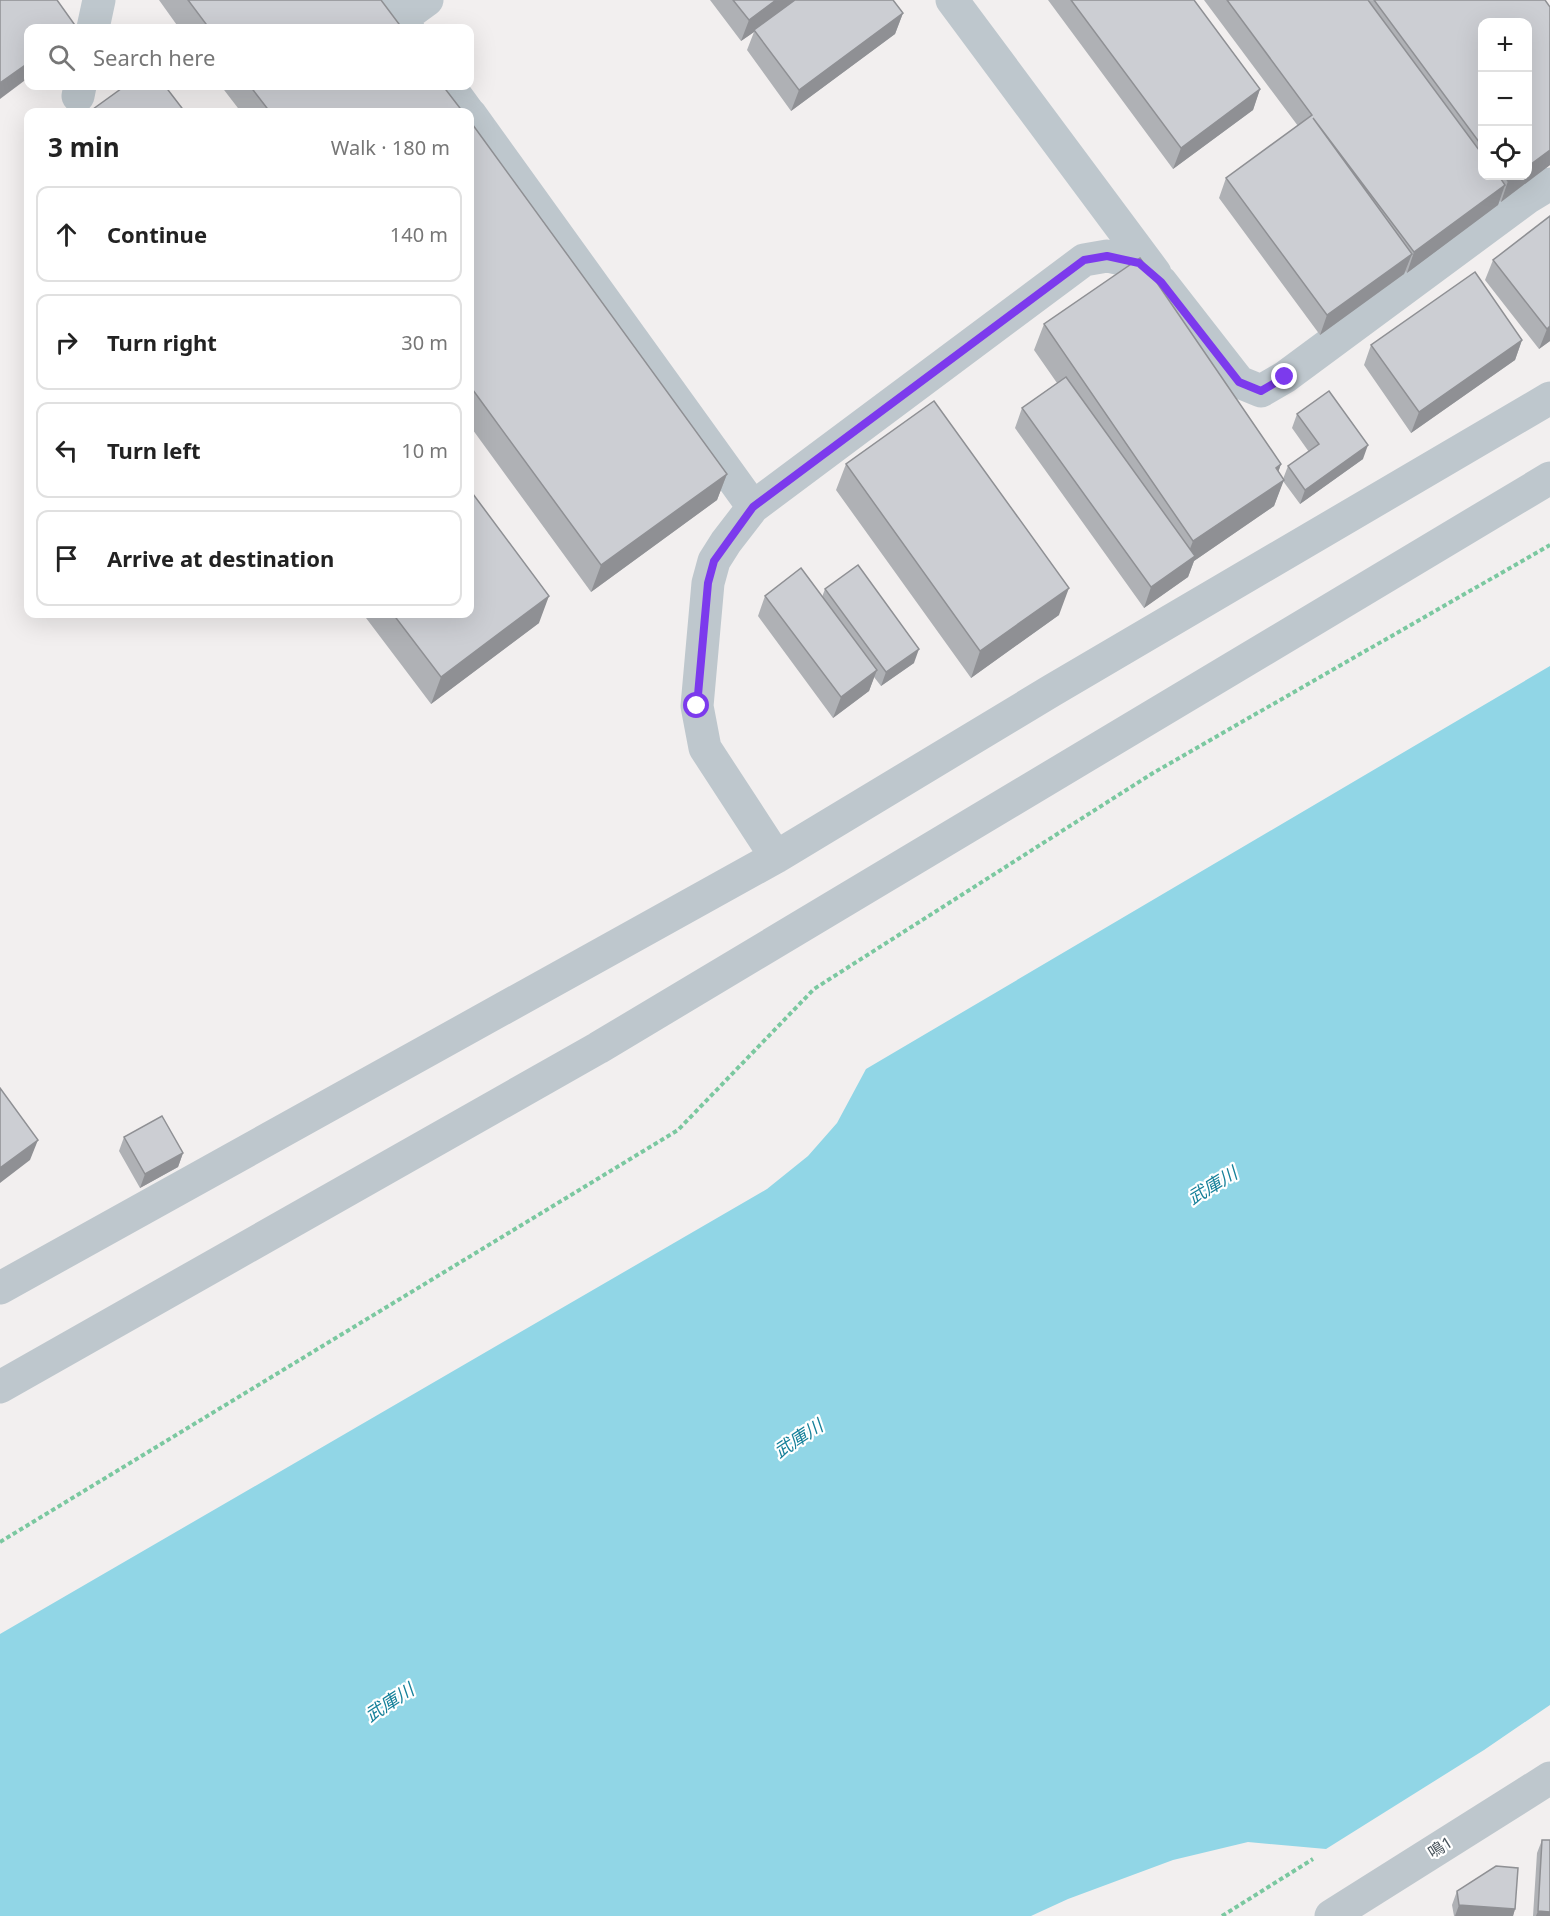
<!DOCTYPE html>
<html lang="en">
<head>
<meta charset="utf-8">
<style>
	body { margin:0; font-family:"Noto Sans","Noto Sans JP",sans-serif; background:#f6f6f6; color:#222 }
	.controls { position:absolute; right:18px; top:18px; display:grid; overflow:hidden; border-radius:12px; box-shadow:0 6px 24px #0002 }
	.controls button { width:54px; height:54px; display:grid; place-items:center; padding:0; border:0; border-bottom:2px solid #e0e0e0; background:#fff; color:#222; font:30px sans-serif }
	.stop { position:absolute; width:18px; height:18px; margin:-14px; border:4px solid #7c3aed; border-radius:50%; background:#fff }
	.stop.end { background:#7c3aed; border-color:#fff; box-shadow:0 2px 6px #0008 }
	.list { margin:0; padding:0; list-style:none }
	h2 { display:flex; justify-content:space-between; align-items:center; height:78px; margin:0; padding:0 24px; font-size:26px }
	h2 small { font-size:20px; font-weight:400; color:#767676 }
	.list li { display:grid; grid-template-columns:39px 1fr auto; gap:18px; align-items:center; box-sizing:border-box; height:96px; margin:0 12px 12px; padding:0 12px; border:2px solid #e0e0e0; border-radius:12px }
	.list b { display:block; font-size:22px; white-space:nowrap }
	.list em { font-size:20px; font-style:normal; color:#767676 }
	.icon { flex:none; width:33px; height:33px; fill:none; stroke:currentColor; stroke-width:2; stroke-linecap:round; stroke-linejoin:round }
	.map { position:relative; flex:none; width:1550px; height:1916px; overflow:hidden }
	.search { position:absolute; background:#fff; box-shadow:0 6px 24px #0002; left:24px; top:24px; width:450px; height:66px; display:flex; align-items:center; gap:15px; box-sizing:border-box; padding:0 21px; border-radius:12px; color:#767676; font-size:22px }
	.panel { position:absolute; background:#fff; box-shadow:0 6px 24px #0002; left:24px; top:108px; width:450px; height:510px; border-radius:12px }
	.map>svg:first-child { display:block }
	.water { fill:#91d6e6 }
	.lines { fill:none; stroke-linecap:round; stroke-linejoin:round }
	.path { stroke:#7bc8a0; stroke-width:4; stroke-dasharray:4.5 3; stroke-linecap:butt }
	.minor { stroke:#bec7cd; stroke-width:33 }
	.wall { fill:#afb1b5; fill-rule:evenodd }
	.shaded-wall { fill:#8f9094 }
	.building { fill:#ccced3; stroke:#8f9094; stroke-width:1.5 }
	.route { stroke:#7c3aed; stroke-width:8 }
	.labels { text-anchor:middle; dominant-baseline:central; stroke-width:4.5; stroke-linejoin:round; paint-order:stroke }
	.street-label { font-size:16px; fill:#48535b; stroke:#fff }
	.water-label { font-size:18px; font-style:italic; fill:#16819a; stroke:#fff }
</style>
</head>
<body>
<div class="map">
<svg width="1550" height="1916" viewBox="0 0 1550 1916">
	<rect width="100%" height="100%" fill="#f2efef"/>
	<path class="water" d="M1550,666V1705L1484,1750L1326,1849L1248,1842L1173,1860L1068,1899L1031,1916H0V1634L767,1189L808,1156L837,1123L866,1069Z"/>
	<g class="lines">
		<path class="path" d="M0,1542L678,1130L814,989L1153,773L1550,545
			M1222,1916L1313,1859"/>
		<path class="minor" d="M386,0L408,28
			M952,0L1155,273
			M401,19L427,0
			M93,28L99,0
			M449,86L468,112
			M78,96L80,86
			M470,114L753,507
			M776,857L705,748L697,706L708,583L714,561L726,542L753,507L1084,260L1107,256L1139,263L1161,282L1239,382L1261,391L1285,377L1527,198L1550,184
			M0,1288L776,857L1051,691L1550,398
			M0,1387L598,1048L1550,478
			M1331,1916L1550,1778"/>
	</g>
	<path class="wall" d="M159,0H381L402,28H179Z
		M710,0H893L903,13L895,34L791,111L747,50L754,32L741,41Z
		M1048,0H1194L1260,89L1253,110L1173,169Z
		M1204,0H1545L1550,165L1501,202L1500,200L1498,205L1407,273L1406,271L1404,274L1320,335L1219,198L1226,178L1298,126ZM1482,22L1527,176H1482Z
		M221,86H443L463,112H241Z
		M470,121L727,474L717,500L591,592L470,426Z
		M1550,216V341L1539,349L1485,280L1493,260Z
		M1044,324L1281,464L1278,472L1283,479L1288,466L1309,452L1292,428L1297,414L1363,459L1300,504L1283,481L1274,506L1194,561L1188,577L1144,608L1015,428L1022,408L1057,383L1034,350Z
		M1522,340L1515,360L1411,433L1364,365L1371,345Z
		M846,464L1059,615L971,678L836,490Z
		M825,589L914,663L881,686L874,677L869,691L833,718L758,616L765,596L822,597Z
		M363,614H470L539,623L431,704Z
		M124,1137L183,1153L178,1167L140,1188L119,1151Z
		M1542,1840L1550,1916H1533L1537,1853Z
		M1457,1891L1515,1909L1513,1916H1454L1452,1905Z"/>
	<path class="shaded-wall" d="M776,0H796L754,30V32L741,41L749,20Z
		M903,13L895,34L791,111L799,90Z
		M28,63V78L0,99V83Z
		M1260,89L1253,110L1173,169L1181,148Z
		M1550,150V165L1501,202L1508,181L1516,176H1527V167Z
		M1505,185L1498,205L1407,273L1414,252Z
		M1412,254L1404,274L1320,335L1327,315Z
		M1550,326V341L1539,349L1547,329Z
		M1522,340L1515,360L1411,433L1419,412Z
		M1368,445L1363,459L1300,504L1305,490Z
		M1281,464L1273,487L1284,480L1274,506L1194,561L1188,577L1144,608L1151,587L1184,564L1193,541L1276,468Z
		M727,474L717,500L591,592L601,565Z
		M1069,588L1059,615L971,678L980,651Z
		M549,596L539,623L431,704L441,677Z
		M919,649L914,663L881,686L886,672Z
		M877,670L869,691L833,718L841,697Z
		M38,1140L30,1160L0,1183V1168Z
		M183,1153L178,1167L140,1188L145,1174Z
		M1459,1905L1515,1909L1513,1916H1455Z
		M1538,1911L1550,1912V1916H1536Z"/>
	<path class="building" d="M0,0H57L77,28H28V63L0,83Z
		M188,0H381L402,28H209Z
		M733,0H776L749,20Z
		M795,0H893L903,13L799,90L754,30Z
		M1071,0H1194L1260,89L1181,148Z
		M1227,0H1368L1482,154V176H1499L1505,185L1414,252L1313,118L1412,254L1327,315L1226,178L1312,115Z
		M1374,0H1545L1550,7V150L1527,167V22H1482V146Z
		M125,86H165L185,112H89Z
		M250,86H443L463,112H270Z
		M470,121L727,474L601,565L470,386Z
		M1504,176H1516L1508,181Z
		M1550,216V326L1547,329L1493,260Z
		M1140,258L1281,464L1276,468L1284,480L1193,541L1044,324Z
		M1475,272L1522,340L1419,412L1371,345Z
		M1066,377L1195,556L1151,587L1022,408Z
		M1329,391L1368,445L1305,490L1288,466L1319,444L1297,414Z
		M934,401L1069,588L980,651L846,464Z
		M470,490L549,596L441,677L393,614H470Z
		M858,565L919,649L886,672L825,589Z
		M801,568L877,670L841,697L765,596Z
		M0,1088L38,1140L0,1168Z
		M162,1116L183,1153L145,1174L124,1137Z
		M1542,1840H1550V1912L1538,1911Z
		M1496,1866L1518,1868L1515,1909L1459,1905L1457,1891Z"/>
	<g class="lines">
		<path class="route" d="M697,706L708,583L714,561L753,507L1084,260L1107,256L1139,263L1161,282L1239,382L1261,391L1285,377"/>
	</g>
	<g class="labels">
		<g class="street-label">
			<text transform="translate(1440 1847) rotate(-32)">鳴1</text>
		</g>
		<g class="water-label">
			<text transform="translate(1212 1185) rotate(-31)">武庫川</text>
			<text transform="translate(798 1438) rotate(-33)">武庫川</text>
			<text transform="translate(389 1702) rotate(-33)">武庫川</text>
		</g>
	</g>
</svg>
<div class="controls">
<button>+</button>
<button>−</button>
<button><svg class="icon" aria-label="locate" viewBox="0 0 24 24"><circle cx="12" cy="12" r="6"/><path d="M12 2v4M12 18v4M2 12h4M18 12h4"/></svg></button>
</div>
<div class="stop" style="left:697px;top:706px"></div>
<div class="stop end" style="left:1285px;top:377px"></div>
<div class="search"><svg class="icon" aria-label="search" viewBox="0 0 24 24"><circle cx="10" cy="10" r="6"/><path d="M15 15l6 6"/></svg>Search here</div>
<section class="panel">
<h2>3 min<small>Walk · 180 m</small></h2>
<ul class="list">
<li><svg class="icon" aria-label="ahead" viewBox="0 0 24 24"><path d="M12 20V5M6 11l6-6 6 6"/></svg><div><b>Continue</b></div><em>140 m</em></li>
<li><svg class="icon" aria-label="right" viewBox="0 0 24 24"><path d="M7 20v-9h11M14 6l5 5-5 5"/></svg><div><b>Turn right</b></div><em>30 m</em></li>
<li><svg class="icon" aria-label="left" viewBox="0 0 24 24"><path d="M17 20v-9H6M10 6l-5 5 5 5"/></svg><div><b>Turn left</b></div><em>10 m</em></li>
<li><svg class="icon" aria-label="arrive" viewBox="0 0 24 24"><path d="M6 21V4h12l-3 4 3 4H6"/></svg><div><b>Arrive at destination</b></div></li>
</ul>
</section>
</div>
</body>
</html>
